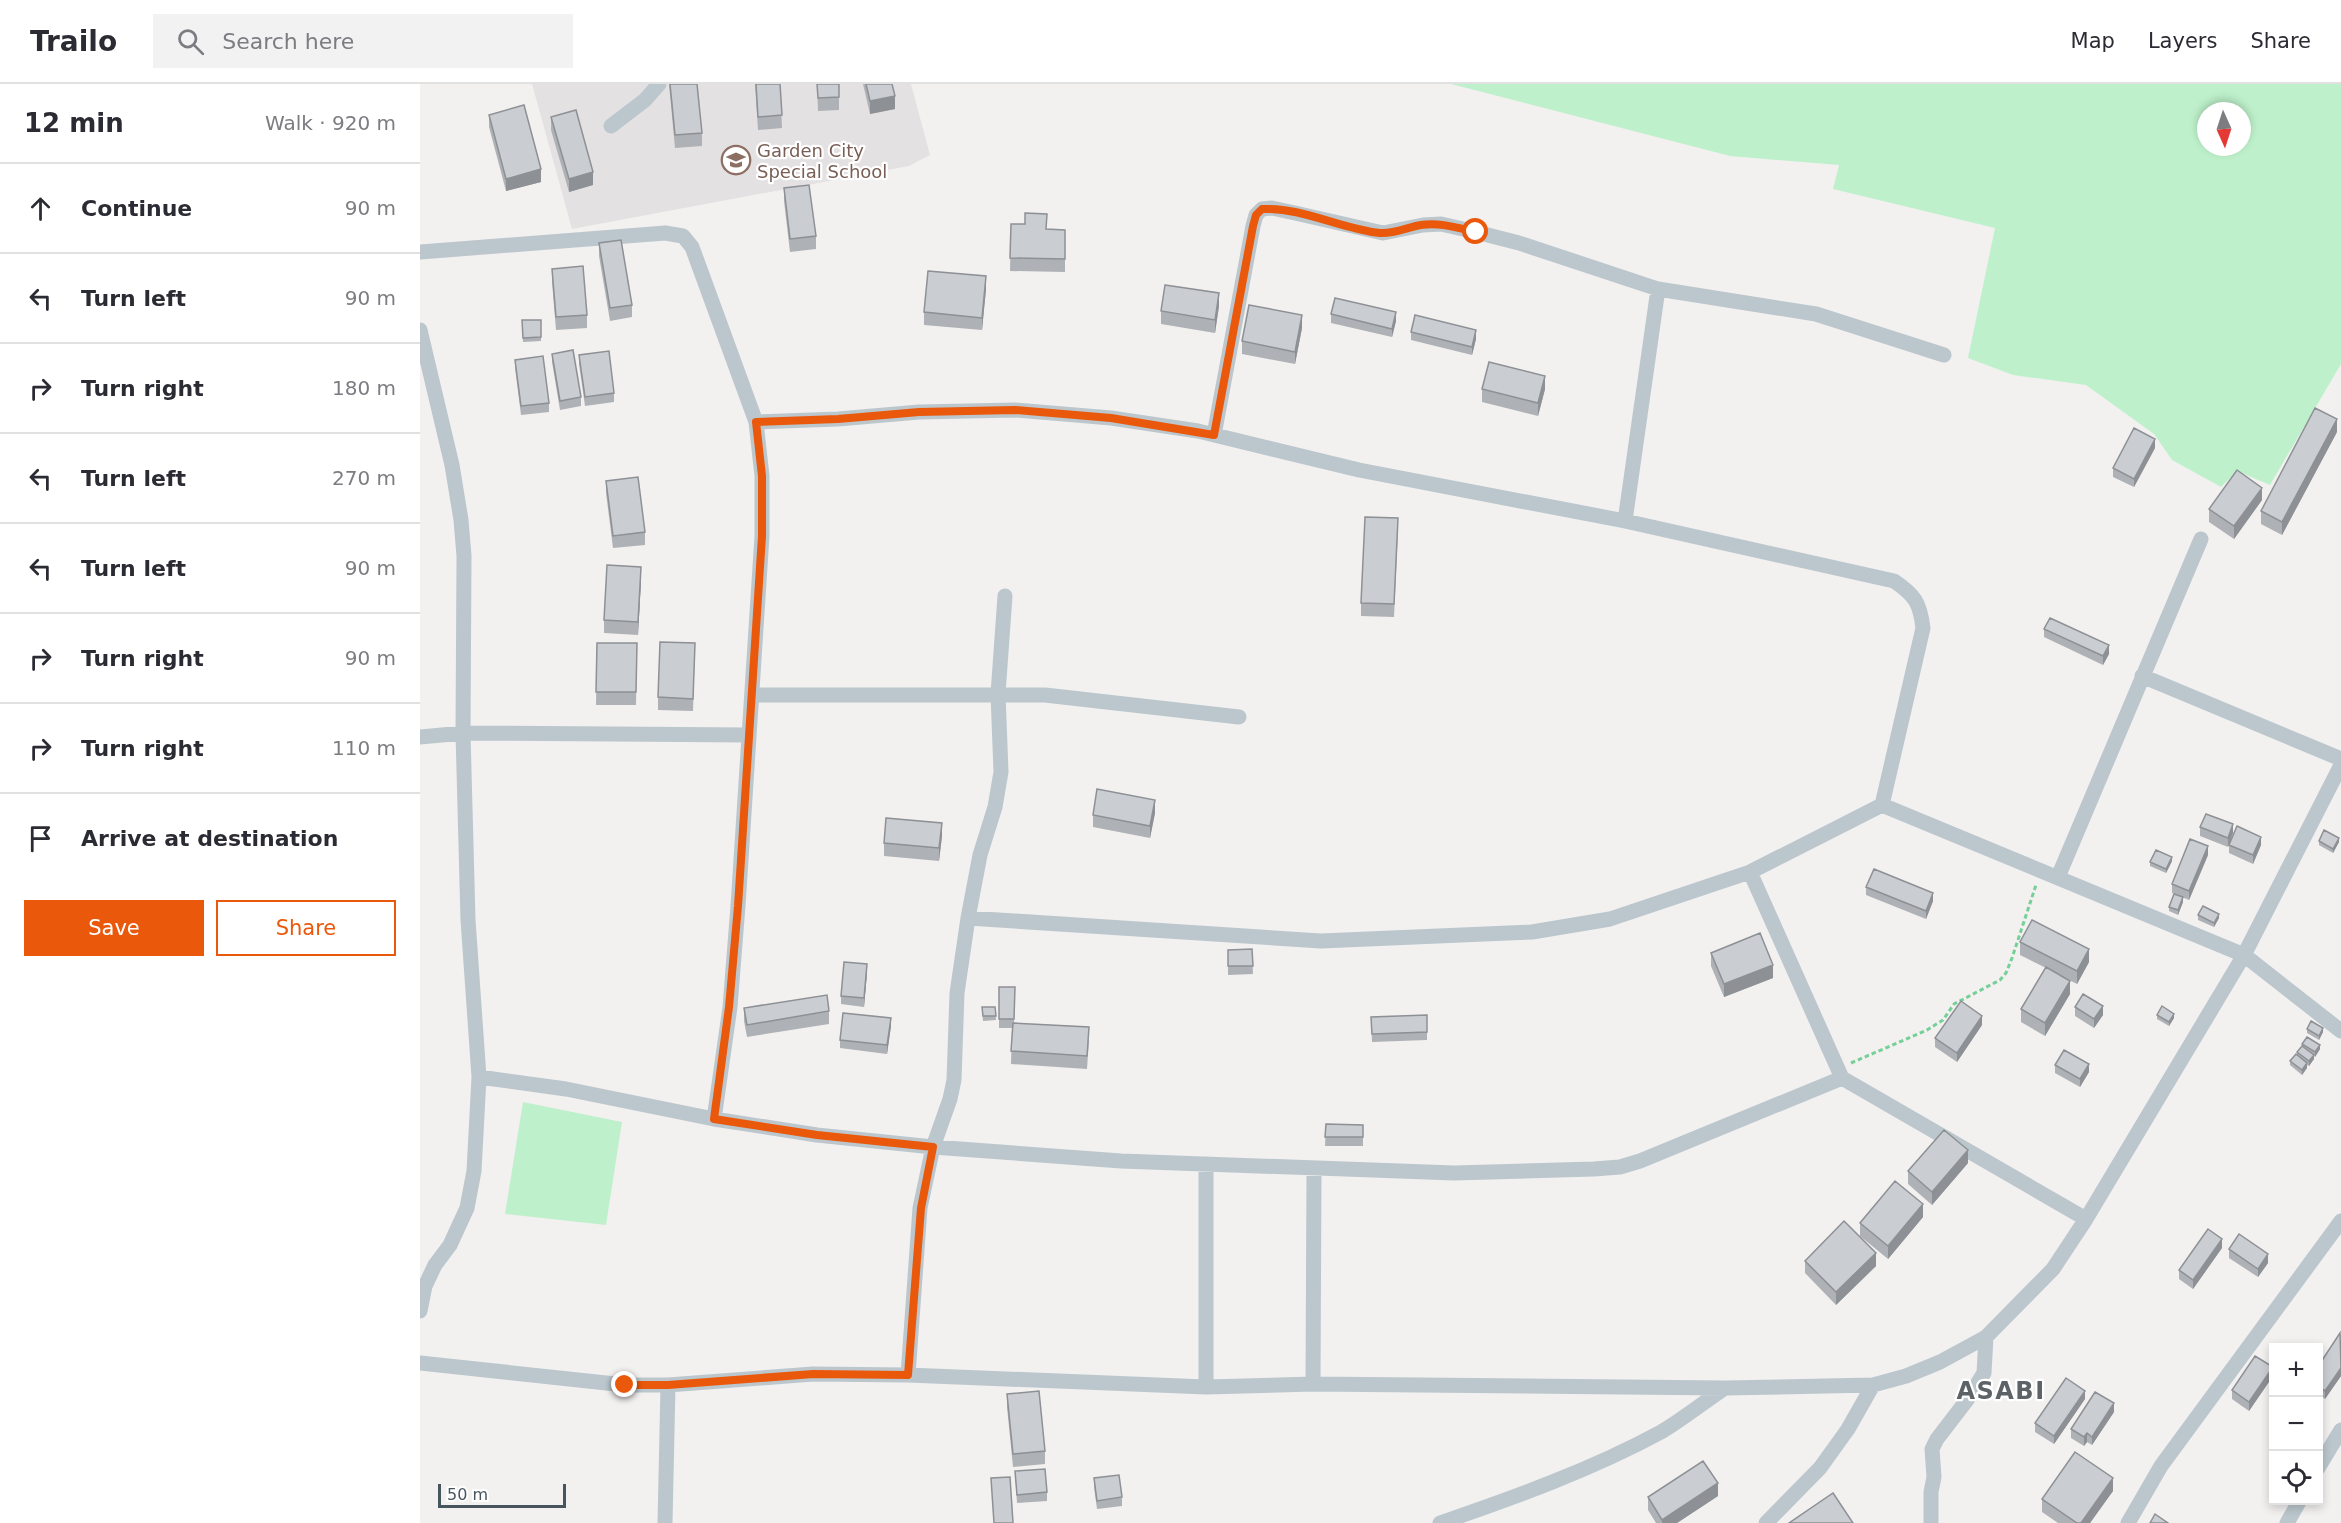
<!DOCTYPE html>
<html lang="en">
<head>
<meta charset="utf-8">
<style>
	body { margin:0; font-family:"DejaVu Sans",sans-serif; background:#f2f2f3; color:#2b2b33 }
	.controls { position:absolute; right:18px; bottom:18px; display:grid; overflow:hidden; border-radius:0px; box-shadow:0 3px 9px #0003 }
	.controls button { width:54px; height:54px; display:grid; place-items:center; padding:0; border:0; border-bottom:2px solid #e1e1e2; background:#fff; color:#2b2b33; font:30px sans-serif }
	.compass { position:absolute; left:1777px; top:18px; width:54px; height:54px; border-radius:50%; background:#fff; box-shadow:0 3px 9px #0003; rotate:177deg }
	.scale { position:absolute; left:18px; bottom:15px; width:128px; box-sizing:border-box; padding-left:6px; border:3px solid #47565e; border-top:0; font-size:16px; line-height:21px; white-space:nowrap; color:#47565e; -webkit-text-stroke:4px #fff; paint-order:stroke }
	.stop { position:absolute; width:18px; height:18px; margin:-14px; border:4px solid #ea580c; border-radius:50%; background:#fff }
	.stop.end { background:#ea580c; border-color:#fff; box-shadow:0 2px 6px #0008 }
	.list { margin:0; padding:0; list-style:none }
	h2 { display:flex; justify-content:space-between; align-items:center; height:78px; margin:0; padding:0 24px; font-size:26px }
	h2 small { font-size:20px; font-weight:400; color:#7c7c81 }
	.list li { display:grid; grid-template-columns:39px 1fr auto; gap:18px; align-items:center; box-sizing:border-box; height:90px; padding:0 24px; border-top:2px solid #e1e1e2 }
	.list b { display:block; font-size:22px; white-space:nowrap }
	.list em { font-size:20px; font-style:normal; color:#7c7c81 }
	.actions { display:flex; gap:12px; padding:18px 24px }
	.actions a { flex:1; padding:14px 0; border:2px solid #ea580c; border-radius:0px; text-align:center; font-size:21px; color:#ea580c }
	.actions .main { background:#ea580c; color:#fff }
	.icon { flex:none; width:33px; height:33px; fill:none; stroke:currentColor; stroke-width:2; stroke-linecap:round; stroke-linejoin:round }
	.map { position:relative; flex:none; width:1921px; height:1439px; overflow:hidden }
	header { display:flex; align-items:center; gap:36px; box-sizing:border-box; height:84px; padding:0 30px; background:#fff; border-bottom:2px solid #e1e1e2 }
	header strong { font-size:28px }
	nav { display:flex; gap:33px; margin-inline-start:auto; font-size:21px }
	.search { width:420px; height:54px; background:#f2f2f3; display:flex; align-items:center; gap:15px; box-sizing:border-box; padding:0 21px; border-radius:0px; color:#7c7c81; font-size:22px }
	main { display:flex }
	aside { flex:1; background:#fff }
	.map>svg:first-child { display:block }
	.education { fill:#e4e1e3 }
	.green { fill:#bef1cb; fill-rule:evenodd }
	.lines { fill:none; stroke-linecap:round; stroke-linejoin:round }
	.path { stroke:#74d097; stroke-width:3; stroke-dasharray:4.5 3; stroke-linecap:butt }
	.minor { stroke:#bbc7cd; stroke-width:15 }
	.wall { fill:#aeb1b5 }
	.shaded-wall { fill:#8d9094 }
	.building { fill:#caced3; stroke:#8d9094; stroke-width:1.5 }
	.route { stroke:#ea580c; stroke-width:8 }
	.labels { text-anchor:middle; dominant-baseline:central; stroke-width:4.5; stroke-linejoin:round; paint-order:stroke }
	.education-label { font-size:18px; fill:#785e54; stroke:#fff; text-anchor:start }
	.district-label { font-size:24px; font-weight:bold; letter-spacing:1.5px; fill:#5c6265; stroke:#fff }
</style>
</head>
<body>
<header>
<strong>Trailo</strong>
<div class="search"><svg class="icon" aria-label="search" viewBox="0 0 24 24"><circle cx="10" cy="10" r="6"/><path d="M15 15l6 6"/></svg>Search here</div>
<nav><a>Map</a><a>Layers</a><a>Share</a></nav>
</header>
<main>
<aside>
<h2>12 min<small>Walk · 920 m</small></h2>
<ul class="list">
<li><svg class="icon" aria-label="ahead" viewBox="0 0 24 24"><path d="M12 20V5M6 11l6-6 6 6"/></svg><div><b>Continue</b></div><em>90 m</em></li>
<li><svg class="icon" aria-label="left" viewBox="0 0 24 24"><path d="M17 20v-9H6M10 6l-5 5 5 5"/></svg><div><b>Turn left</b></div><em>90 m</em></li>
<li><svg class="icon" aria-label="right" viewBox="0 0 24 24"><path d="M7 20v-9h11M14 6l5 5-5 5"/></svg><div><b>Turn right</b></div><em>180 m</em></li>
<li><svg class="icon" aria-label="left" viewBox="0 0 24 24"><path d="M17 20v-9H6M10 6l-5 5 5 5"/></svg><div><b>Turn left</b></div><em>270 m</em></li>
<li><svg class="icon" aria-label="left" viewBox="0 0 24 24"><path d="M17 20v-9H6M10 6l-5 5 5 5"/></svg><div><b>Turn left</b></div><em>90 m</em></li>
<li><svg class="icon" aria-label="right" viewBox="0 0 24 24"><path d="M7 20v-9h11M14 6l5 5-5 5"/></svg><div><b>Turn right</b></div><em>90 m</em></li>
<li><svg class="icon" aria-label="right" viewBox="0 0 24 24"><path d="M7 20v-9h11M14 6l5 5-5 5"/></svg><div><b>Turn right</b></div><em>110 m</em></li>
<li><svg class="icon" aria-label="arrive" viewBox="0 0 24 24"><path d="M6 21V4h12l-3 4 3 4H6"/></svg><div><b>Arrive at destination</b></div></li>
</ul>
<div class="actions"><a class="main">Save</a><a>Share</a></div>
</aside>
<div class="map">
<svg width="1921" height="1439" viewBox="0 0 1921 1439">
	<rect width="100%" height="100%" fill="#f3f0f0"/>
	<path class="education" d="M112,0H491L510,71L489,82L152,145Z"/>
	<path class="green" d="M1031,0H1921V280L1850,401L1817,387L1801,403L1752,376L1734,350L1666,301L1593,291L1548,274L1575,144L1413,105L1419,81L1310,72ZM1786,27H1822V63H1786Z
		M103,1018L202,1038L186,1141L85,1130Z"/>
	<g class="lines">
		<path class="path" d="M1431,979L1507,946L1523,936L1534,920L1580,896L1586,889L1592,874L1616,801"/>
		<path class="minor" d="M191,42L225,16L239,0
			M0,168L245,149L263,152L272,163L336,338L342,392V452L318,822L310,923L294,1035
			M0,246L32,381L41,436L44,472L43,649L48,836L59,993L54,1087L47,1124L30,1161L15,1181L5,1202H0
			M336,338L418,335L499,328L595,326L691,334L778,347L939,386L1205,437L1474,497C1495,511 1500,519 1503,544L1462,721L1330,788L1190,835L1112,848L901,857L548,834
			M794,351L833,142L836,131L842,125L852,124L875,129L963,149L1003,141L1021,140L1056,148L1099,159L1238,205L1396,230L1524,271
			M1205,437L1238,205
			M1722,592L1921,675
			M332,611H625L819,633
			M0,653L43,649L329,651
			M1462,721L1824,871L1921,947
			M1330,788L1422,994L1666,1135
			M1638,793L1781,455
			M59,993L146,1005L294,1035L397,1051L513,1063L701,1077L1034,1089L1174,1085L1200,1083L1220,1077L1422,994
			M0,1227L5,1202
			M0,1279L205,1301H248L393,1290L488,1291L786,1303L893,1300L1305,1304L1453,1301L1486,1292L1520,1278L1566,1253L1633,1185L1666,1135L1824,871L1921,681
			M488,1291L500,1124L513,1063L530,1015L534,996L537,909L548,834L560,771L575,723L581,688L578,610L585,512
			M893,1300L894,1085
			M786,1303V1080
			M1898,1384L1921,1346
			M245,1439L248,1301
			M1020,1439C1095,1413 1171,1386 1241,1348C1263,1335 1284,1318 1305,1304
			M1346,1439L1400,1384L1428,1345L1453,1301
			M1511,1439V1408L1514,1393L1512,1365L1517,1355L1547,1316L1564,1289L1566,1253
			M1708,1439L1741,1382L1921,1137
			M1867,1439L1880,1416"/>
	</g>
	<path class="wall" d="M249,0H277L282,49V62L255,64Z
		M335,0H360L362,44L338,46Z
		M397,0H419V26L398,27Z
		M443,0H472L475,25L450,30Z
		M69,31L121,98L86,107L69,43Z
		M131,33L173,101L149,108L131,46Z
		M364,104L396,152V165L370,168L364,117Z
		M591,140L627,145L645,146V188L590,187Z
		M179,159L212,221V233L190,237L179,172Z
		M132,185L167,231V244L136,246L132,198Z
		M566,205L562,246L504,241V228Z
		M799,222L795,249L741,240V227Z
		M911,230L976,237L972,253L911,239Z
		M102,236H121V257L103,258Z
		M882,244L875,280L822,270V257Z
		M991,248L1056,255L1052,271L991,256Z
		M132,270L161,313V322L140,326L132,278Z
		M159,271L194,309V318L165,322L159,280Z
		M95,276L129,319V328L101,331L95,284Z
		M1062,305H1125L1118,332L1062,318Z
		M1917,348L1862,451L1841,440V427Z
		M1735,364L1714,403L1693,393V384Z
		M186,397L225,448V461L193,464L186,409Z
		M1842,416L1814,455L1789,438V425Z
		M978,447L974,533L941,532V519Z
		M221,496L218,551L184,549V536Z
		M1624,545L1689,570L1683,581L1624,553Z
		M177,559H217L216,621H176Z
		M275,559L273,627L238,626V613Z
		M735,729L730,754L673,743V731Z
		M1780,743L1813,749L1808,763L1780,752Z
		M522,752L519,777L464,772V759Z
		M1899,757L1919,758L1913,769L1899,761Z
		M1809,761H1841L1833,780L1809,769Z
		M1788,771L1769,816L1752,809V800Z
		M1752,777L1746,789L1730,782V778Z
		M1446,803L1513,817L1506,835L1446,811Z
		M1763,818L1758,831L1749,827V823Z
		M1778,831L1799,834L1794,843L1778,836Z
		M1600,858L1669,878L1657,900L1645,894L1650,910L1625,952L1601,938V925L1626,884L1600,871Z
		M832,865L833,890L808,891V866Z
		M1291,869L1353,894L1304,913L1291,882Z
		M447,889L444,923L421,920V912Z
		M579,903H595L594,939L669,956L667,985L591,980L592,944H579Z
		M562,923H575L576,936L563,937Z
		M1655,923L1683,931L1674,944L1655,932Z
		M324,924L409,927V940L327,953L324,937Z
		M1007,931V956L952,958L951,933Z
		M1737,931L1754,934L1749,942L1737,935Z
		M1562,941L1537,978L1515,963V954Z
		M471,942L467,970L420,964V956Z
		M1887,945L1903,948L1899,956L1887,949Z
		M1882,960L1900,965L1895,973L1894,972V975L1889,982L1887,981V984L1882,991L1870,981V977L1877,971V968L1882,962Z
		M1635,981L1669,988L1660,1003L1635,989Z
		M906,1040L943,1041V1062H905Z
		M1548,1079L1512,1121L1488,1100V1087Z
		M1503,1133L1468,1175L1440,1152V1139Z
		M1802,1164L1773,1205L1759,1195V1186Z
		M1809,1165L1848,1179L1838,1193L1809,1174Z
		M1385,1177L1456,1182L1416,1221L1385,1189Z
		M1899,1281L1921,1292L1905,1315L1899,1311Z
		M1853,1292L1829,1327L1812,1315V1306Z
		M587,1310L625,1367V1380L593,1383L587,1323Z
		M1665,1315L1634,1360L1615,1348V1339Z
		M1694,1328L1672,1361L1667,1358L1664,1362L1651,1354V1345Z
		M1854,1342V1356L1851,1354V1346Z
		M595,1387L627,1408V1417L597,1419Z
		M674,1394L702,1413V1422L677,1425L674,1403Z
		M1693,1407L1670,1439H1638L1622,1428V1415Z
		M1298,1412L1257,1439H1236L1228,1426V1413Z"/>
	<path class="shaded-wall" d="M475,12V25L450,30V17Z
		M121,85V98L86,107V95Z
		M173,88V101L149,108V95Z
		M566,192V205L562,246V234Z
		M799,209V222L795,249V236Z
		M976,228V237L972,253V245Z
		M882,231V244L875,280V268Z
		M1056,246V255L1052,271V263Z
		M1125,292V305L1118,332V319Z
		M1917,335V348L1862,451V438Z
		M1735,355V364L1714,403V395Z
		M1842,404V416L1814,455V442Z
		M221,483V496L218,551V538Z
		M1689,561V570L1683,581V572Z
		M735,716V729L730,754V742Z
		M522,739V752L519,777V764Z
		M1813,740V749L1808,763V754Z
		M1841,753V761L1833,780V771Z
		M1919,754V758L1913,769V765Z
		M1788,762V771L1769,816V807Z
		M1752,773V777L1746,789V785Z
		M1513,809V817L1506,835V827Z
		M1763,813V818L1758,831V826Z
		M1799,830V834L1794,843V839Z
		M1669,865V878L1657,900V887Z
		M447,880V889L444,923V914Z
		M1353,881V894L1304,913V900Z
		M1650,897V910L1625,952V939Z
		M1683,922V931L1674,944V935Z
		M1754,930V934L1749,942V938Z
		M1562,932V941L1537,978V969Z
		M471,934V942L467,970V961Z
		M1903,944V948L1899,956V952Z
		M1900,961V965L1895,973V968Z
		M1894,971V975L1889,982V977Z
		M1887,979V984L1882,991V986Z
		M1669,980V988L1660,1003V995Z
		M1548,1066V1079L1512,1121V1108Z
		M1503,1120V1133L1468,1175V1162Z
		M1802,1155V1164L1773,1205V1196Z
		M1456,1169V1182L1416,1221V1208Z
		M1848,1170V1179L1838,1193V1185Z
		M1853,1283V1292L1829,1327V1318Z
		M1921,1284V1292L1905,1315V1307Z
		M1665,1307V1315L1634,1360V1352Z
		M1694,1319V1328L1672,1361V1353Z
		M1667,1349V1358L1664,1362V1353Z
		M1693,1394V1407L1670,1439H1661Z
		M1298,1399V1412L1257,1439H1242V1436Z"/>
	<path class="building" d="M250,0H277L282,49L255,51Z
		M336,0H360L362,31L338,33Z
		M397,0H419V13L398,14Z
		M446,0H472L475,12L450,17Z
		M104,21L121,85L86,95L69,31Z
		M156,26L173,88L149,95L131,33Z
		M389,101L396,152L370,155L364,104Z
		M605,129L627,130L626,145L645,146V175L590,174L591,140H605Z
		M201,156L212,221L190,224L179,159Z
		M163,182L167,231L136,233L132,185Z
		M508,187L566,192L562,234L504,228Z
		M745,201L799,209L795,236L741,227Z
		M915,214L976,228L972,245L911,230Z
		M829,221L882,231L875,268L822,257Z
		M995,231L1056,246L1052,263L991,248Z
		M102,236H121V253L103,254Z
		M153,266L161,313L140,317L132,270Z
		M189,267L194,309L165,313L159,271Z
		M123,272L129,319L101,322L95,276Z
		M1069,278L1125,292L1118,319L1062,305Z
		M1895,324L1917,335L1862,438L1841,427Z
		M1714,344L1735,355L1714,395L1693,384Z
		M1817,386L1842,404L1814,442L1789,425Z
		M218,393L225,448L193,452L186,397Z
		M945,433L978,434L974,520L941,519Z
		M187,481L221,483L218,538L184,536Z
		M1630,534L1689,561L1683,572L1624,545Z
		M240,558L275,559L273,615L238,613Z
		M177,559H217L216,608H176Z
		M677,705L735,716L730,742L673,731Z
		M1786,730L1813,740L1808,754L1780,743Z
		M466,734L522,739L519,764L464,759Z
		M1817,742L1841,753L1833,771L1809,761Z
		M1904,746L1919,754L1913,765L1899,757Z
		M1770,755L1788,762L1769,807L1752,800Z
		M1736,766L1752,773L1746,785L1730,778Z
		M1454,785L1513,809L1506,827L1446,803Z
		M1754,810L1763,813L1758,826L1749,823Z
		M1783,822L1799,830L1794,839L1778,831Z
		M1612,836L1669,865L1657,887L1600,858Z
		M1340,849L1353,881L1304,900L1291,869Z
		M832,865L833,882H808V866Z
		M424,878L447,880L444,914L421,912Z
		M1626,883L1650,897L1625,939L1601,925Z
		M579,903H595L594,935H579Z
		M1663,910L1683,922L1674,935L1655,923Z
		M407,911L409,927L327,941L324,924Z
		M1541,917L1562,932L1537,969L1515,954Z
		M1742,922L1754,930L1749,938L1737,931Z
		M562,923H575L576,932H563Z
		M423,929L471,934L467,961L420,956Z
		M1007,931V948L952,950L951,933Z
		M1891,937L1903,944L1899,952L1887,945Z
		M593,939L669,943L667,972L591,967Z
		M1887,953L1900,961L1895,968L1882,960Z
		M1882,962L1894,971L1889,977L1877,968Z
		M1644,966L1669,980L1660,995L1635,981Z
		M1876,970L1887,979L1882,986L1870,977Z
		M906,1040L943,1041V1053H905Z
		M1524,1046L1548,1066L1512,1108L1488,1087Z
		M1475,1097L1503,1120L1468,1162L1440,1139Z
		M1424,1137L1456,1169L1416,1208L1385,1177Z
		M1788,1145L1802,1155L1773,1196L1759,1186Z
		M1819,1150L1848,1170L1838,1185L1809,1165Z
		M1920,1249L1921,1284L1905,1307L1899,1302V1281Z
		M1835,1272L1853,1283L1829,1318L1812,1306Z
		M1646,1294L1665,1307L1634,1352L1615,1339Z
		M619,1307L625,1367L593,1370L587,1310Z
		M1675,1308L1694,1319L1672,1353L1667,1349L1664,1353L1651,1345Z
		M1655,1368L1693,1394L1661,1439H1657L1622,1415Z
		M1283,1377L1298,1399L1242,1436L1228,1413Z
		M625,1385L627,1408L597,1411L595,1387Z
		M699,1391L702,1413L677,1417L674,1394Z
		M590,1393L593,1439H574L571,1394Z
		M1413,1409L1433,1439H1369Z
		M1735,1430L1748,1439H1730Z"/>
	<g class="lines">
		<path class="route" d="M205,1301H248L393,1290L488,1291L501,1124L513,1063L397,1051L294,1035L309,923L318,822L342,452V392L336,338L418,335L499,328L595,326L691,334L794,351L833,142L836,131L842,125C882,123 921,145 960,149C974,150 988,143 1001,141C1020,138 1038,144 1056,148"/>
	</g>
	<defs>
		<g id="school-ring" transform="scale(1.5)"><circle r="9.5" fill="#fff" stroke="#8d6e63" stroke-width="1.5"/><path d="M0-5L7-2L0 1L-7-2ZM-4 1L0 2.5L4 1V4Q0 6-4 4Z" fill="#8d6e63"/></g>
	</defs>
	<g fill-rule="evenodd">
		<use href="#school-ring" x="316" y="76"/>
	</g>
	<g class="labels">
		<g class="education-label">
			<text x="337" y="66">Garden City<tspan x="337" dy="21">Special School</tspan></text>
		</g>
		<g class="district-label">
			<text x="1581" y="1307">ASABI</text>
		</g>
	</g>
</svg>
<div class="controls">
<button>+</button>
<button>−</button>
<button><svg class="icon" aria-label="locate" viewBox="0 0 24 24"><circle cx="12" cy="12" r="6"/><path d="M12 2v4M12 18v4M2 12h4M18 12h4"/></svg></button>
</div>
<svg class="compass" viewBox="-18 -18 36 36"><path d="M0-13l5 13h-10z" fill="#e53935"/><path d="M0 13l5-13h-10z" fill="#7c7c81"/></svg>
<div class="scale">50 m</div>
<div class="stop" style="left:1056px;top:148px"></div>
<div class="stop end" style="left:205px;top:1301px"></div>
</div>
</main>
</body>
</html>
